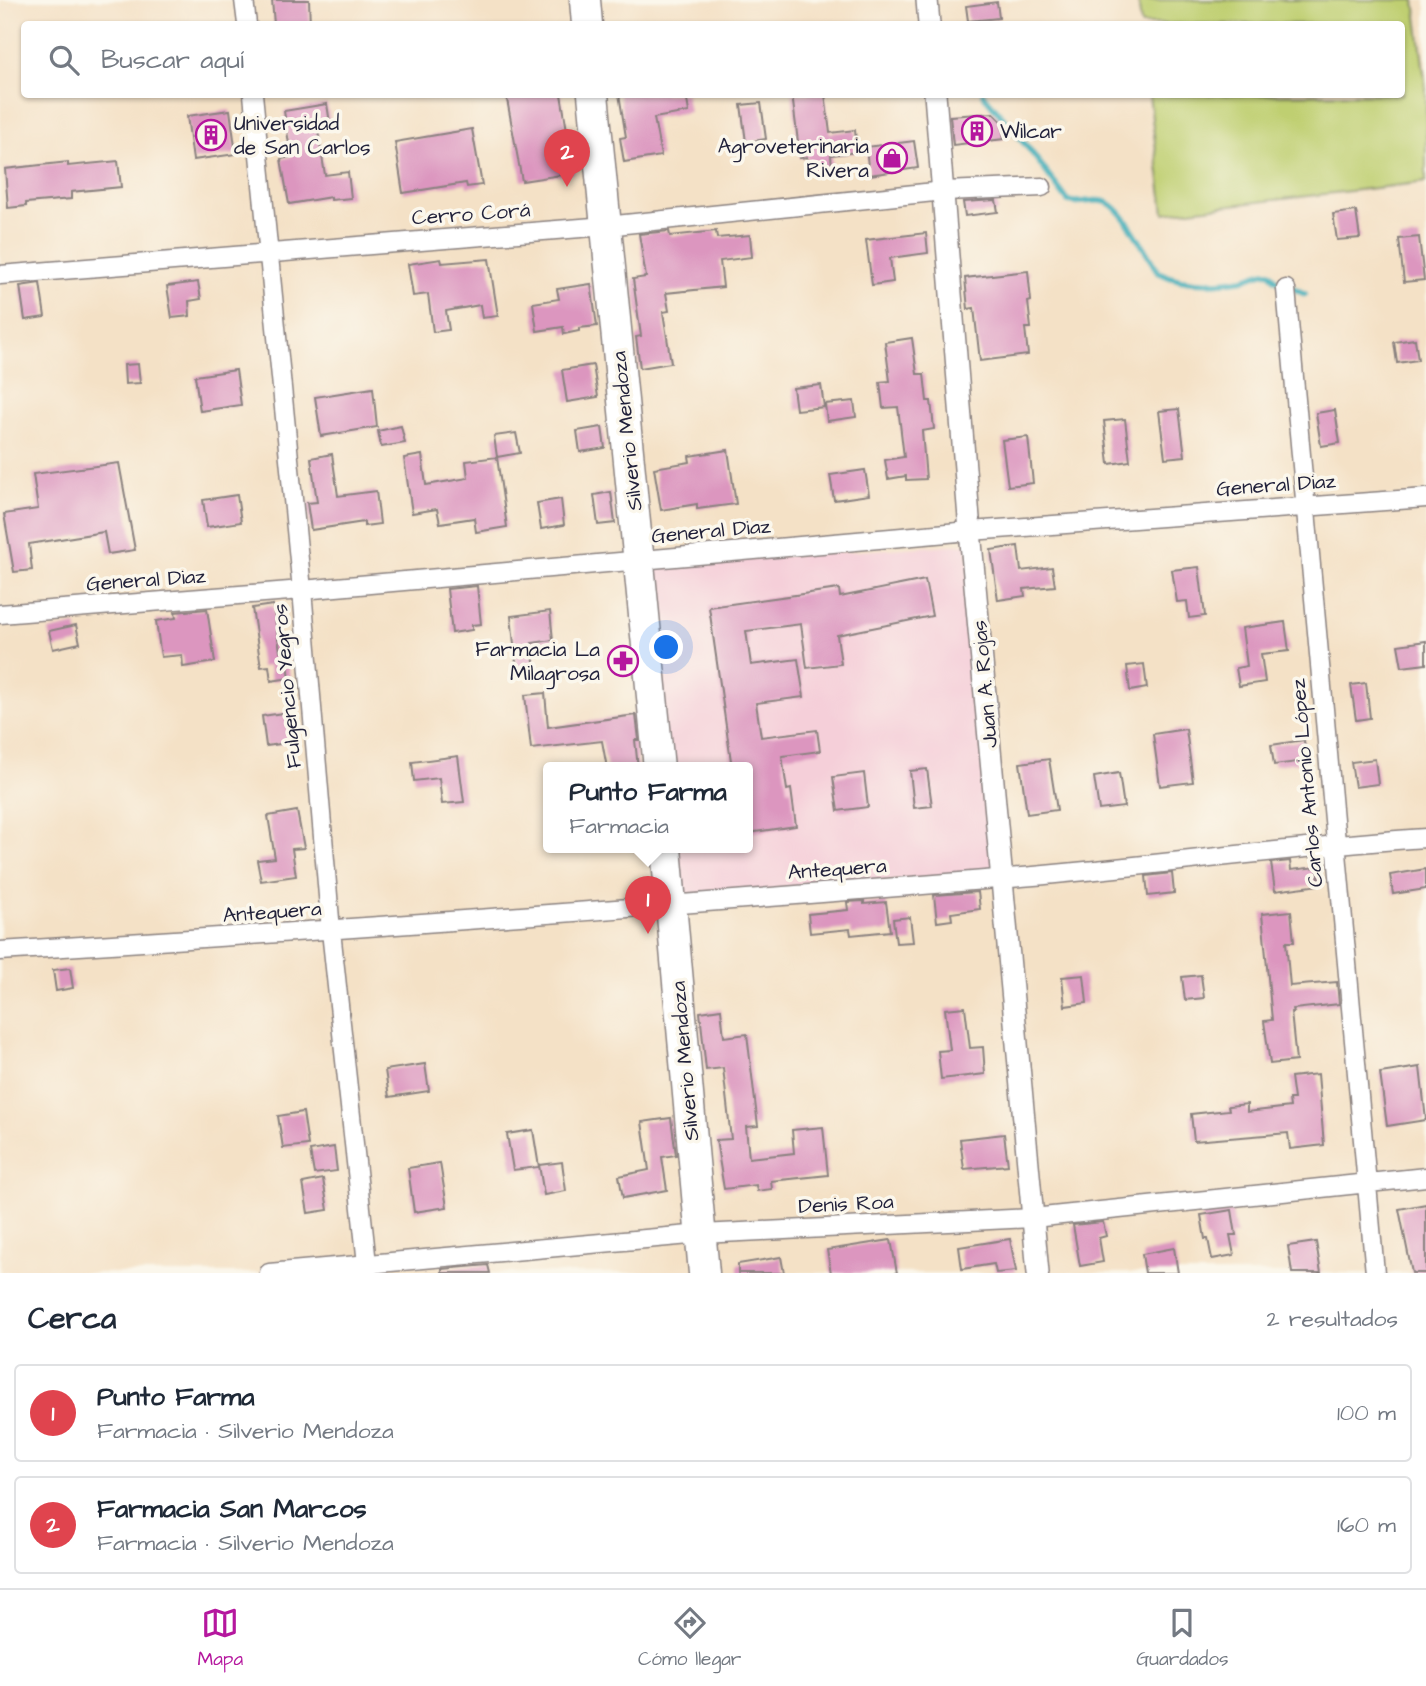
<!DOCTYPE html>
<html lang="es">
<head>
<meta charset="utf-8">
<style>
	body { margin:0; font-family:"Architects Daughter",sans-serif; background:#f6f6f7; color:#1f2937 }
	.you { position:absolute; left:667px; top:648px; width:24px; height:24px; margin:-18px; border:5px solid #fff; border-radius:50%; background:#1a73e8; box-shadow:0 0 0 10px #1a73e833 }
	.badge { display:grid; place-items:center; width:46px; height:46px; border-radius:50%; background:#b5179e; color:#fff; font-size:23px; font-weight:700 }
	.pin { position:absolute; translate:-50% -58px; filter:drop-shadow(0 2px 4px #0008) }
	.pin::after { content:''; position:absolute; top:37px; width:24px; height:21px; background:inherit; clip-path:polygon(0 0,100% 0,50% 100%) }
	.popup { position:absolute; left:543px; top:762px; width:210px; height:91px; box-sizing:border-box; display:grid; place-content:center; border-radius:7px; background:#fff; filter:drop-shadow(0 2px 5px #0005); font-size:23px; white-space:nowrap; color:#747a83 }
	.popup b { font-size:26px; color:#1f2937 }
	.popup::after { content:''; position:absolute; left:50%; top:100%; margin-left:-14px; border:14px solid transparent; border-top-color:#fff }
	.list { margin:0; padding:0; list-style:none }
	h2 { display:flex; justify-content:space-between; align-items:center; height:91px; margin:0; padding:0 28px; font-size:30px }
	h2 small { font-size:23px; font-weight:400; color:#747a83 }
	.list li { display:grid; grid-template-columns:46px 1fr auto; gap:21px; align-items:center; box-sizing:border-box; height:98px; margin:0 14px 14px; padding:0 14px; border:2px solid #e0e1e3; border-radius:7px }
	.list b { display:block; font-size:26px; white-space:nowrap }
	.list p { margin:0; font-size:23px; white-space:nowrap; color:#747a83 }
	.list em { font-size:23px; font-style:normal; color:#747a83 }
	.icon { flex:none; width:38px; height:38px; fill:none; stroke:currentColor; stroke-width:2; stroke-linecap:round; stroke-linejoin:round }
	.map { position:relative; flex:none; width:1426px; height:1273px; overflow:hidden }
	.search { position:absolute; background:#fff; box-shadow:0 2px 5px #0004; left:21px; right:21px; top:21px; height:77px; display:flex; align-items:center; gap:18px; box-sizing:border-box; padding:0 24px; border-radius:7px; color:#747a83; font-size:26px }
	.sheet { height:315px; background:#fff }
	nav { display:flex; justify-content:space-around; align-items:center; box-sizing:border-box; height:98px; border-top:2px solid #e0e1e3; background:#fff; font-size:19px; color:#747a83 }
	nav a { display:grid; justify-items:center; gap:4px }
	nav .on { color:#b5179e }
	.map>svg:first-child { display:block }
	.built { fill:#f5cfd9 }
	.green { fill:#bfcf71; stroke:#707856; stroke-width:2 }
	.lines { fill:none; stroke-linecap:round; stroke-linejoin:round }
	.stream { stroke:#3bacb7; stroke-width:6 }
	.building { fill:#dc96bf }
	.minor-casing { stroke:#8b8280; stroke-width:21 }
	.tertiary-casing { stroke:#8b8280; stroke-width:24 }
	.trunk-casing { stroke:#8b8280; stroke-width:33 }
	.minor { stroke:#fff; stroke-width:18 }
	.tertiary { stroke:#fff; stroke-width:21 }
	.trunk { stroke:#fff; stroke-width:30 }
	.labels { text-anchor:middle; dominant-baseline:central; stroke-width:7; stroke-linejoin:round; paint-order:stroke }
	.poi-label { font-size:21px; fill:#22223b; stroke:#fbf7ec; text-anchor:start }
	.street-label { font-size:21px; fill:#22223b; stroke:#fbf7ec }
</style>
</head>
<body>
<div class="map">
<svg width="1426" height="1273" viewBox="0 0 1426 1273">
	<rect width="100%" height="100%" fill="#fbf7ec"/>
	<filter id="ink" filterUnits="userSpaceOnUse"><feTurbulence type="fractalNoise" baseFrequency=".0143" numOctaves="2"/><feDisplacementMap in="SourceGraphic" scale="14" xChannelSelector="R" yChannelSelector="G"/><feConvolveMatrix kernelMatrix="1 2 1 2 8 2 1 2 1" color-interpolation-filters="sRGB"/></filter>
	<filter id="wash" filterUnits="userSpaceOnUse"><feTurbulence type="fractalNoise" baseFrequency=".00686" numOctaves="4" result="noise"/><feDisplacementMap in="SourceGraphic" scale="28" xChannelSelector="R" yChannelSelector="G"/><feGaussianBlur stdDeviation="1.57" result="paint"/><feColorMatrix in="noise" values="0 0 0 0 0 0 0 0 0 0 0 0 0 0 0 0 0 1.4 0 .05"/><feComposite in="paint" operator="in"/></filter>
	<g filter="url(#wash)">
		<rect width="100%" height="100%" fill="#f4e1c6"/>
		<path class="built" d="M967,544L995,873L677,898L672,848H748V768H665L645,565Z"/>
		<path class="green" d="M1138,0H1415L1426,89V182L1164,213L1149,95L1402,94V24H1141Z"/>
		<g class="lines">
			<path class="stream" d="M983,94L1029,149L1068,201C1081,205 1093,198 1106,202C1124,208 1147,255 1158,272C1184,286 1216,284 1244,279C1253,277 1260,271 1270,272L1275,279L1305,294"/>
		</g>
		<g id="blocks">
			<path class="building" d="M272,0H309L310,24H274Z
				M997,2L999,18L968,21L966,6Z
				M506,94H561L574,173L522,181Z
				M619,94H686L689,112L654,118L661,156L624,162L620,138L626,137Z
				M792,94H825L830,133L855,130L857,152L831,155L832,168L809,171L807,157L800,158Z
				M761,103L766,139L746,142L741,105Z
				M327,104L330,123L317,125L325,175L348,172L351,198L331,200V197L289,204L281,159L291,157L284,111Z
				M230,110L236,154L193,160L187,116Z
				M993,113L1002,122L1004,139L953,145L950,116Z
				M472,129L482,185L467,187L466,183L403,193L395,142Z
				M914,141L918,168L869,175L866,147Z
				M118,161L121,187L71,192V199L26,203V206L8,208L5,169L68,162V166Z
				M996,200L998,212L965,216L963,202Z
				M1356,211L1360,238L1337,240L1333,214Z
				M669,231L670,236L716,231L717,238L750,235L752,257L720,261L723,287L666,293L669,311L663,312L671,363L640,368L636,337L641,336L633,279L646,277L639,234Z
				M926,233L928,253L890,258L893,282L872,285L866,240Z
				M1419,237L1424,280L1404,282L1399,239Z
				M441,259L442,263L489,259L498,316L482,318L480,305L446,311L449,330L433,332L428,294L413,296L408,264Z
				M1028,271L1031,301L1028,302L1031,328H1025L1028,355L980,361L974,308L968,309L965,278Z
				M198,282L201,299L189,301L190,316L172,318L167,286Z
				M40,283L45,317L25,320L20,286Z
				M591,284L597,326L579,328V331L564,334L563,327L537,331L533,303L559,299L557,289Z
				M912,338L917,374H924L927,401H931L934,429L922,431L926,479L906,480V476L888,479L885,460L904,457L898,407L883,408L880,382L890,381L885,342Z
				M1415,339L1418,360L1397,363L1394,342Z
				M138,364L140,383L125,384L124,365Z
				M593,365L598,397L567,402L562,370Z
				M236,370L241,405L200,411L195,376Z
				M821,385L824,407L796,410L793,388Z
				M373,388L377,427L321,436L315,397Z
				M854,401L856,417L827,421L825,404Z
				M1179,409L1185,456L1165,458L1159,411Z
				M1335,410L1340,443L1321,446L1316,413Z
				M1125,419L1130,461L1109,464L1104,421Z
				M401,426L405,443L381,447L378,431Z
				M602,427L605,448L580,452L577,431Z
				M516,433L520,453L497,457L494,436Z
				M1028,437L1033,483L1008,486L1002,440Z
				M728,450L736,504L697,509V504L661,510L654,468L690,462L689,456Z
				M332,454L338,496L376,491L380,524L364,526V522L311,530L307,503L317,502L311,458Z
				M422,455L426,485L468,478L466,461L497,457L507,527L476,532L474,518L440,523L437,509L412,513L404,458Z
				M119,463L135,550L108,554L104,532L29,544L32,570L14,572L4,514L38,509L33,474Z
				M865,470L869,495L834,500L830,475Z
				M611,492L615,523L598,525L594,495Z
				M237,495L241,522L207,527L203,500Z
				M561,499L564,525L541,529L537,503Z
				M1018,546L1021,571L1052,567L1055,586L1024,589L1025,596L998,600L991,550Z
				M1199,567L1205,616L1189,618L1187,601L1177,602L1172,570Z
				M925,580L932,616L837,635L841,664L807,668L801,624L746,631L751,665L798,659L804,697L756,703L761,737L817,730L820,751L782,756L787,790L791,789L796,826L748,833V768H732L709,607L839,589L840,597Z
				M477,586L481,624L472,625V630L452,633L447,589Z
				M273,605L280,651L286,650L290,678L271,681L269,666L261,667L252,608Z
				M207,609L215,662L183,667L182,655L161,657L156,621L176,618L175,612Z
				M550,611L553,640L532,643L535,670L517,672L511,616Z
				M1285,622L1289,651L1261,654L1265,682L1239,686L1236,668L1247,666L1242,628Z
				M76,625L80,643L53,649L49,631Z
				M1426,641V664L1402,667L1398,645Z
				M1144,664L1147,688L1130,691L1127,666Z
				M1366,683L1370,718L1356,720L1351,685Z
				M545,693L548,727L636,715L639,740H635L638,768H607L602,741L531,749L525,695Z
				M290,712L294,742L266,746L262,716Z
				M1186,729L1193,782L1160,786L1153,734Z
				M1304,740L1306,761L1274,765L1271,745Z
				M458,756L464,802L442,804L439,778L414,781L412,762Z
				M1049,759L1057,810L1027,814L1020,763Z
				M1375,759L1378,784L1355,787L1351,762Z
				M927,769L932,806L914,808L910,771Z
				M864,773L868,807L838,811L833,777Z
				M1119,773L1124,807L1099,810L1094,777Z
				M297,811L304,848L292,849L296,876L261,881L257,860L275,858L268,816Z
				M1290,861L1291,870L1317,867L1320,885L1275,891L1271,863Z
				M1426,869V889L1393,894L1390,875Z
				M1172,873L1174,893L1148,896L1146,876Z
				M978,892L980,909L951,913L952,920L937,922L934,895Z
				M864,901V904L886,902L890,931L851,935L850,929L810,933L808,914L848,910L847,902Z
				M1291,911L1294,942H1286L1290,986L1337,982L1339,1004L1293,1009L1294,1012H1291L1296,1061L1270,1064L1264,1021L1272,1020L1262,914Z
				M910,917L913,942L896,943L893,919Z
				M70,968L73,988L56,991L53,970Z
				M1084,975L1087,1003L1065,1006L1062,977Z
				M1201,975L1204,998L1185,1000L1182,977Z
				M965,1007L970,1048L983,1047L985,1074L941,1079L938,1051L950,1050L945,1009Z
				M721,1009L724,1037L747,1034L758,1126L746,1127L749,1158L794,1153L792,1130L823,1127L828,1175L771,1181L772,1189L757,1191L756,1185L724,1189L716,1140L731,1139L723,1068L706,1070L700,1012Z
				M425,1064L429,1091L389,1097L385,1070Z
				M1420,1067L1426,1120L1387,1126L1380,1073Z
				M1318,1074L1324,1145L1290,1149L1288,1133L1194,1141L1191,1114L1229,1110L1228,1106L1247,1104V1112L1290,1107L1289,1099H1294L1291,1077Z
				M303,1112L308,1145L283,1148L278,1116Z
				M671,1118L676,1155L662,1157L667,1190L623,1198L619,1176L649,1170L642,1122Z
				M533,1130L539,1167L513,1170L507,1134Z
				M1004,1134L1008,1165L964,1169L960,1139Z
				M334,1147L337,1171L314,1174L310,1151Z
				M562,1162L566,1191L544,1195L539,1165Z
				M440,1163L447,1207L414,1212L408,1168Z
				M323,1179L328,1210L308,1213L303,1183Z
				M1426,1204V1273H1412L1399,1209Z
				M1232,1210L1236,1235H1230L1234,1255L1212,1259L1208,1239H1205L1201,1215Z
				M1103,1222L1106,1236L1099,1238L1103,1262L1080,1266L1073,1225Z
				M1010,1239L1016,1271L996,1273L994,1264L962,1269L959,1247Z
				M891,1240L897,1273H831L827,1250Z
				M1316,1242L1321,1273H1292L1288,1246Z
				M1174,1248L1178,1273H1145L1142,1254Z
				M781,1257L784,1273H738V1264Z
				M488,1265L490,1273H442V1269Z"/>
		</g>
	</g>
	<g filter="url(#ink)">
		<use href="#blocks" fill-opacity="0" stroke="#8b8280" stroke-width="2"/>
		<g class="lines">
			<g class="minor-casing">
				<path id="minor" d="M244,0L247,24
					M253,94L302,590L331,931L368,1273
					M0,275L606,226L944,191L1042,187
					M1286,289L1375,1273
					M0,614L302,590L970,531L1426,498
					M0,951C332,931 665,906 997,879C1140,868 1282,847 1426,838
					M269,1273L701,1234L1033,1218L1426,1177"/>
			</g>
			<g class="tertiary-casing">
				<path id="tertiary" d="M927,0L929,24
					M935,94L970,531L1038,1273"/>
			</g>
			<g class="trunk-casing">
				<path id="trunk" d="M585,0L587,24
					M593,94L659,768
					M666,848L704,1273"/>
			</g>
			<use href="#minor" class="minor"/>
			<use href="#tertiary" class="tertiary"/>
			<use href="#trunk" class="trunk"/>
		</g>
	</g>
	<defs>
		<g id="building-ring" transform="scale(1.575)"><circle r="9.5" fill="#fbf7ec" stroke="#b5179e" stroke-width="1.5"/><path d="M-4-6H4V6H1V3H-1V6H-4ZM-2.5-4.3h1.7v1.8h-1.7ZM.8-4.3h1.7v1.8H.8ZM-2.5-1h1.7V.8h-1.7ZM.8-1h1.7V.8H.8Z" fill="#b5179e"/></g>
		<g id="shop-ring" transform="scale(1.575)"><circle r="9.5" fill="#fbf7ec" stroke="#b5179e" stroke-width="1.5"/><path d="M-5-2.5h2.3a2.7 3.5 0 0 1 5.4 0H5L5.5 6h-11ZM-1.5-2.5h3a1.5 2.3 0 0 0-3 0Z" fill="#b5179e"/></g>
		<g id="pharmacy-ring" transform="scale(1.575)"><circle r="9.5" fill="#fbf7ec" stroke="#b5179e" stroke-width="1.5"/><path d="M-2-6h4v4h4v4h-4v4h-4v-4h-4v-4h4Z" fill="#b5179e"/></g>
	</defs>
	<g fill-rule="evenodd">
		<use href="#building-ring" x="977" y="131"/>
		<use href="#building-ring" x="211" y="135"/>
		<use href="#shop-ring" x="892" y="158"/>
		<use href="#pharmacy-ring" x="623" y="661"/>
	</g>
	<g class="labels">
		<g class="poi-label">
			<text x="234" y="123">Universidad<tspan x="234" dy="24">de San Carlos</tspan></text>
			<text x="1000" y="131">Wilcar</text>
			<text x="869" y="146" text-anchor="end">Agroveterinaria<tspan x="869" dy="24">Rivera</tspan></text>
			<text x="600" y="649" text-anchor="end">Farmacia La<tspan x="600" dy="24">Milagrosa</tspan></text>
		</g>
		<g class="street-label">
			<text transform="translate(471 214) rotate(-4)">Cerro Corá</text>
			<text transform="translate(627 431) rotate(-96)">Silverio Mendoza</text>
			<text transform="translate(1276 485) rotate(-4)">General Diaz</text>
			<text transform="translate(711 531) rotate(-5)">General Diaz</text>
			<text transform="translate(146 580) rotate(-4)">General Diaz</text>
			<text transform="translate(985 684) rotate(-95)">Juan A. Rojas</text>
			<text transform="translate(287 686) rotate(-95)">Fulgencio Yegros</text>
			<text transform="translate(1307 783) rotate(-95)">Carlos Antonio López</text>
			<text transform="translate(837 869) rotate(-4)">Antequera</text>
			<text transform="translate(272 912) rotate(-4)">Antequera</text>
			<text transform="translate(685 1061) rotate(-95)">Silverio Mendoza</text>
			<text transform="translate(846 1204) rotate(-3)">Denis Roa</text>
		</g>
	</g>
</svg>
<div class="you"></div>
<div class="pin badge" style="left:648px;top:934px;background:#e0444e">1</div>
<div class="popup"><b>Punto Farma</b>Farmacia</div>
<div class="pin badge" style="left:567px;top:187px;background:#e0444e">2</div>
<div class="search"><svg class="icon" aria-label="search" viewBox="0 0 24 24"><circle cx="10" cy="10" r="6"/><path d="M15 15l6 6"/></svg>Buscar aquí</div>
</div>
<section class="sheet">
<h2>Cerca<small>2 resultados</small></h2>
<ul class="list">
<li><span class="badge" style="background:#e0444e">1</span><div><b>Punto Farma</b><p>Farmacia · Silverio Mendoza</p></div><em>100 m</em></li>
<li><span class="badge" style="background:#e0444e">2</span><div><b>Farmacia San Marcos</b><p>Farmacia · Silverio Mendoza</p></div><em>160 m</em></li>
</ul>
</section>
<nav>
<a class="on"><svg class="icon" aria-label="map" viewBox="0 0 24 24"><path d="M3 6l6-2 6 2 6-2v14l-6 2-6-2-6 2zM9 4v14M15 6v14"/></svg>Mapa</a>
<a><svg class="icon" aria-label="directions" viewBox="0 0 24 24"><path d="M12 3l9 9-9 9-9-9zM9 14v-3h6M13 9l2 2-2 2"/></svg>Cómo llegar</a>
<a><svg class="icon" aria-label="saved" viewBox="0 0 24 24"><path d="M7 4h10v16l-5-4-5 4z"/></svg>Guardados</a>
</nav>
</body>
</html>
